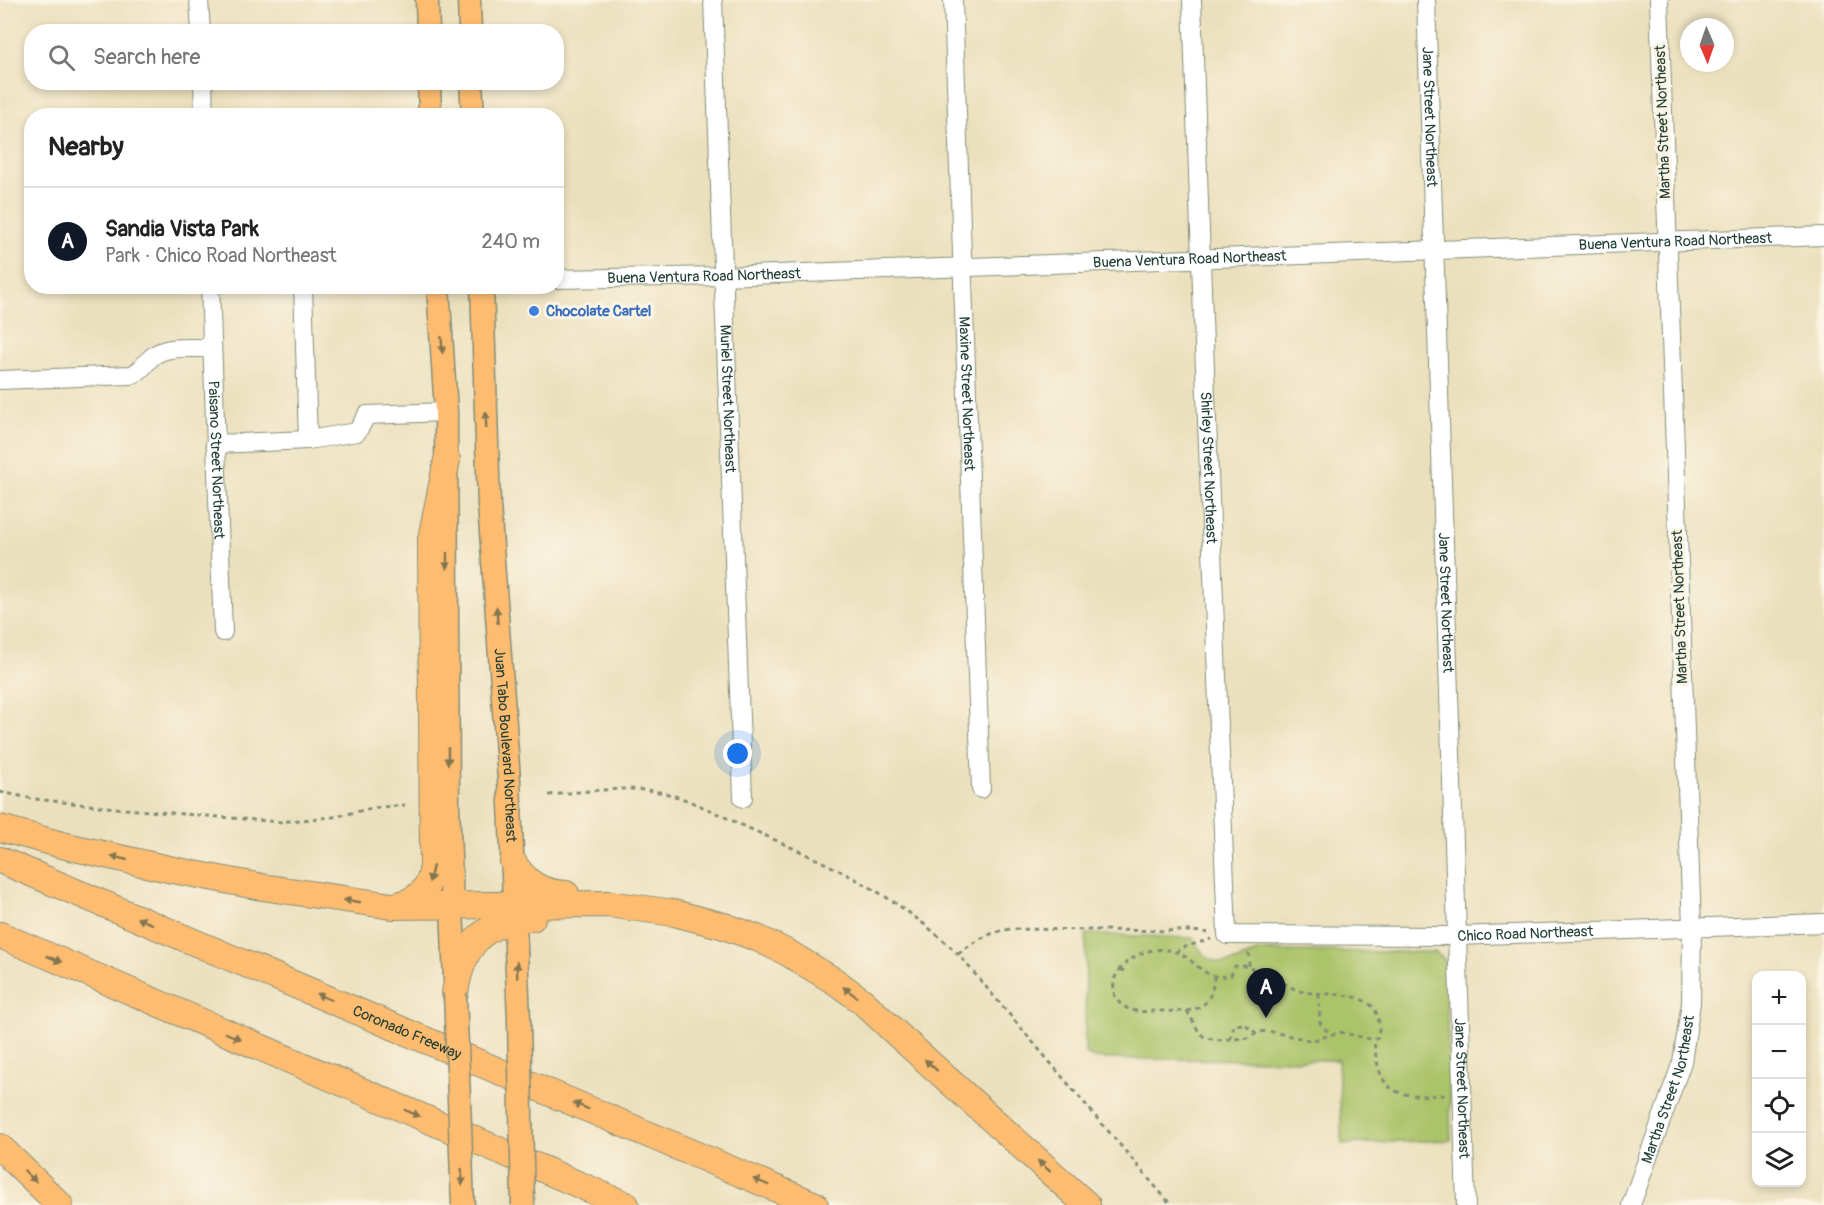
<!DOCTYPE html>
<html lang="en">
<head>
<meta charset="utf-8">
<style>
	body { margin:0; font-family:Pangolin,sans-serif; background:#f2f2f2; color:#222 }
	.controls { position:absolute; right:18px; bottom:18px; display:grid; overflow:hidden; border-radius:12px; box-shadow:0 3px 9px #0003 }
	.controls button { width:54px; height:54px; display:grid; place-items:center; padding:0; border:0; border-bottom:2px solid #e0e0e0; background:#fff; color:#222; font:30px sans-serif }
	.compass { position:absolute; left:1680px; top:18px; width:54px; height:54px; border-radius:50%; background:#fff; box-shadow:0 3px 9px #0003; rotate:178deg }
	.you { position:absolute; left:738px; top:754px; width:21px; height:21px; margin:-15px; border:4px solid #fff; border-radius:50%; background:#1a73e8; box-shadow:0 0 0 9px #1a73e833 }
	.badge { display:grid; place-items:center; width:39px; height:39px; border-radius:50%; background:#111827; color:#fff; font-size:20px; font-weight:700 }
	.pin { position:absolute; translate:-50% -50px; filter:drop-shadow(0 2px 3px #0008) }
	.pin::after { content:''; position:absolute; top:32px; width:21px; height:18px; background:inherit; clip-path:polygon(0 0,100% 0,50% 100%) }
	.list { margin:0; padding:0; list-style:none }
	h2 { display:flex; justify-content:space-between; align-items:center; height:78px; margin:0; padding:0 24px; font-size:26px }
	h2 small { font-size:20px; font-weight:400; color:#767676 }
	.list li { display:grid; grid-template-columns:39px 1fr auto; gap:18px; align-items:center; box-sizing:border-box; height:108px; padding:0 24px; border-top:2px solid #e0e0e0 }
	.list b { display:block; font-size:22px; white-space:nowrap }
	.list p { margin:0; font-size:20px; white-space:nowrap; color:#767676 }
	.list em { font-size:20px; font-style:normal; color:#767676 }
	.icon { flex:none; width:33px; height:33px; fill:none; stroke:currentColor; stroke-width:2; stroke-linecap:round; stroke-linejoin:round }
	.map { position:relative; flex:none; width:1824px; height:1205px; overflow:hidden }
	.search { position:absolute; background:#fff; box-shadow:0 3px 9px #0003; left:24px; top:24px; width:540px; height:66px; display:flex; align-items:center; gap:15px; box-sizing:border-box; padding:0 21px; border-radius:24px; color:#767676; font-size:22px }
	.panel { position:absolute; background:#fff; box-shadow:0 3px 9px #0003; left:24px; top:108px; width:540px; height:186px; border-radius:24px }
	.map>svg:first-child { display:block }
	.green { fill:#abc369; stroke:#65804e; stroke-width:1.5 }
	.lines { fill:none; stroke-linecap:round; stroke-linejoin:round }
	.minor-casing { stroke:#858e78; stroke-width:20 }
	.major-casing { stroke:#858e78; stroke-width:25 }
	.highway-casing { stroke:#858e78; stroke-width:28 }
	.path { stroke:#858e78; stroke-width:3; stroke-dasharray:4.5 4.5; stroke-linecap:butt }
	.minor { stroke:#fff; stroke-width:18 }
	.major { stroke:#febc70; stroke-width:22 }
	.highway { stroke:#febc70; stroke-width:26 }
	.major-bridge-casing { stroke:#858e78; stroke-width:25; stroke-linecap:butt }
	.major-bridge { stroke:#febc70; stroke-width:22 }
	.oneway { fill:#83764f }
	.shop-dot { fill:#3f7fe0; stroke:#fcf5e5; stroke-width:2 }
	.labels { text-anchor:middle; dominant-baseline:central; stroke-width:6; stroke-linejoin:round; paint-order:stroke }
	.street-label { font-size:15px; fill:#1f3d34; stroke:#fcf5e5 }
	.shop-label { font-size:15px; font-weight:bold; fill:#366cbe; stroke:#fcf5e5; text-anchor:start }
</style>
</head>
<body>
<div class="map">
<svg width="1824" height="1205" viewBox="0 0 1824 1205">
	<rect width="100%" height="100%" fill="#fcf5e5"/>
	<filter id="ink" filterUnits="userSpaceOnUse"><feTurbulence type="fractalNoise" baseFrequency=".0167" numOctaves="2"/><feDisplacementMap in="SourceGraphic" scale="12" xChannelSelector="R" yChannelSelector="G"/><feConvolveMatrix kernelMatrix="1 2 1 2 8 2 1 2 1" color-interpolation-filters="sRGB"/></filter>
	<filter id="wash" filterUnits="userSpaceOnUse"><feTurbulence type="fractalNoise" baseFrequency=".008" numOctaves="4" result="noise"/><feDisplacementMap in="SourceGraphic" scale="24" xChannelSelector="R" yChannelSelector="G"/><feGaussianBlur stdDeviation="1.35" result="paint"/><feColorMatrix in="noise" values="0 0 0 0 0 0 0 0 0 0 0 0 0 0 0 0 0 1.4 0 .05"/><feComposite in="paint" operator="in"/></filter>
	<g filter="url(#wash)">
		<rect width="100%" height="100%" fill="#ebe0bd"/>
		<path class="green" d="M1086,934L1193,938C1210,972 1229,966 1259,951L1435,952L1445,960L1451,1140L1342,1144L1338,1060L1112,1059L1094,1058L1085,1054Z"/>
	</g>
	<g filter="url(#ink)">
		<g class="lines">
			<g class="minor-casing">
				<g id="minor">
					<path d="M199,0L201,32"/>
					<path id="s1" d="M713,0L743,798"/>
					<path id="s2" d="M953,0L981,789"/>
					<path id="s3" d="M1192,0L1203,318L1227,935L1457,936L1824,923"/>
					<path id="s4" d="M1426,0L1466,1205"/>
					<path d="M203,82L204,116"/>
					<path id="s5" d="M556,279L723,276L1824,236"/>
					<path id="s6" d="M210,286L223,632"/>
					<path d="M0,380L131,375C143,371 146,360 156,354C170,345 195,349 212,348"/>
					<path d="M308,440L357,432L367,415L446,412"/>
					<path d="M215,444L308,440L303,286"/>
					<path id="s7" d="M1631,1205L1682,1062L1691,1003L1692,927L1659,0"/>
				</g>
			</g>
			<g class="major-casing">
				<g id="major">
					<path d="M427,0L428,32"/>
					<path d="M469,0L470,32"/>
					<path d="M429,82L430,116"/>
					<path d="M471,82L473,116"/>
					<path d="M438,286L446,412L448,805L455,981"/>
					<path id="s8" d="M482,286L489,505L509,780L519,1020"/>
				</g>
			</g>
			<g class="highway-casing">
				<g id="highway">
					<path d="M0,828L66,846L173,870L262,887L392,906L609,904L674,913L724,926L757,938L788,953L836,982L862,1001L897,1034L1087,1205"/>
					<path id="s9" d="M0,860L815,1205"/>
					<path d="M513,862C526,883 541,893 566,894"/>
					<path d="M398,905C420,900 430,888 433,866L431,539L447,460"/>
					<path d="M0,935L626,1205"/>
					<path d="M455,993C462,946 483,920 532,918"/>
					<path d="M0,1147L60,1205"/>
				</g>
			</g>
			<path class="path" d="M0,792L35,799L125,809L279,822L333,817L373,808L405,805
				M549,795C583,792 620,786 654,791C685,796 715,813 744,826C826,863 892,890 958,954L1171,1205
				M1176,953L1181,948L1211,939
				M958,954C975,941 989,932 1011,929L1192,931L1210,933
				M1249,966V953
				M1120,969L1126,972
				M1214,976C1212,1017 1186,1011 1156,1011C1140,1012 1125,1013 1115,997C1112,983 1114,973 1125,964C1144,947 1170,944 1190,960C1203,971 1212,981 1231,975L1235,966H1249C1254,972 1262,972 1270,976C1281,981 1291,989 1304,992C1333,997 1387,986 1378,1037L1374,1040C1379,1096 1395,1097 1445,1095
				M1319,994L1320,1023L1330,1034
				M1187,1011L1199,1032L1203,1036L1215,1040L1248,1038L1259,1032L1268,1031L1309,1040L1318,1039L1340,1032L1374,1040
				M1230,1039L1234,1025L1245,1024L1256,1033"/>
			<use href="#minor" class="minor"/>
			<use href="#major" class="major"/>
			<use href="#highway" class="highway"/>
			<g class="major-bridge-casing">
				<path id="major-bridge" d="M455,993L463,1205
					M519,1020L523,1205"/>
			</g>
			<use href="#major-bridge" class="major-bridge"/>
		</g>
		<defs><path id="oneway-solid" d="M-6-.8H1V-3.2L6.5 0L1 3.2V.8H-6Z" transform="scale(1.5)"/></defs>
		<g class="oneway">
			<use href="#oneway-solid" transform="translate(442 345) rotate(86)"/>
			<use href="#oneway-solid" transform="translate(486 420) rotate(-92)"/>
			<use href="#oneway-solid" transform="translate(447 561) rotate(90)"/>
			<use href="#oneway-solid" transform="translate(497 615) rotate(-94)"/>
			<use href="#oneway-solid" transform="translate(448 756) rotate(90)"/>
			<use href="#oneway-solid" transform="translate(119 858) rotate(-167)"/>
			<use href="#oneway-solid" transform="translate(431 874) rotate(103)"/>
			<use href="#oneway-solid" transform="translate(352 901) rotate(-172)"/>
			<use href="#oneway-solid" transform="translate(145 921) rotate(-157)"/>
			<use href="#oneway-solid" transform="translate(54 959) rotate(23)"/>
			<use href="#oneway-solid" transform="translate(517 970) rotate(-92)"/>
			<use href="#oneway-solid" transform="translate(850 992) rotate(-144)"/>
			<use href="#oneway-solid" transform="translate(324 997) rotate(-157)"/>
			<use href="#oneway-solid" transform="translate(233 1036) rotate(23)"/>
			<use href="#oneway-solid" transform="translate(931 1065) rotate(-138)"/>
			<use href="#oneway-solid" transform="translate(581 1106) rotate(-157)"/>
			<use href="#oneway-solid" transform="translate(412 1113) rotate(23)"/>
			<use href="#oneway-solid" transform="translate(1044 1166) rotate(-138)"/>
			<use href="#oneway-solid" transform="translate(30 1176) rotate(44)"/>
			<use href="#oneway-solid" transform="translate(462 1177) rotate(88)"/>
			<use href="#oneway-solid" transform="translate(761 1182) rotate(-157)"/>
		</g>
	</g>
	<circle class="shop-dot" cx="534" cy="311" r="6"/>
	<g class="labels">
		<g class="street-label">
			<text stroke="none"><textPath href="#s4" startOffset="117">Jane Street Northeast</textPath></text>
			<text transform="translate(1663 122) rotate(-92)">Martha Street Northeast</text>
			<text stroke="none"><textPath href="#s5" startOffset="1120">Buena Ventura Road Northeast</textPath></text>
			<text stroke="none"><textPath href="#s5" startOffset="634">Buena Ventura Road Northeast</textPath></text>
			<text stroke="none"><textPath href="#s5" startOffset="148">Buena Ventura Road Northeast</textPath></text>
			<text stroke="none"><textPath href="#s2" startOffset="394">Maxine Street Northeast</textPath></text>
			<text stroke="none"><textPath href="#s1" startOffset="399">Muriel Street Northeast</textPath></text>
			<text stroke="none"><textPath href="#s6" startOffset="174">Paisano Street Northeast</textPath></text>
			<text stroke="none"><textPath href="#s3" startOffset="468">Shirley Street Northeast</textPath></text>
			<text stroke="none"><textPath href="#s4" startOffset="603">Jane Street Northeast</textPath></text>
			<text transform="translate(1680 607) rotate(-92)">Martha Street Northeast</text>
			<text stroke="none"><textPath href="#s8" startOffset="460">Juan Tabo Boulevard Northeast</textPath></text>
			<text stroke="none"><textPath href="#s3" startOffset="1234">Chico Road Northeast</textPath></text>
			<text stroke="none"><textPath href="#s9" startOffset="442">Coronado Freeway</textPath></text>
			<text stroke="none"><textPath href="#s4" startOffset="1089">Jane Street Northeast</textPath></text>
			<text stroke="none"><textPath href="#s7" startOffset="122">Martha Street Northeast</textPath></text>
		</g>
		<g class="shop-label">
			<text x="546" y="311">Chocolate Cartel</text>
		</g>
	</g>
</svg>
<div class="controls">
<button>+</button>
<button>−</button>
<button><svg class="icon" aria-label="locate" viewBox="0 0 24 24"><circle cx="12" cy="12" r="6"/><path d="M12 2v4M12 18v4M2 12h4M18 12h4"/></svg></button>
<button><svg class="icon" aria-label="layers" viewBox="0 0 24 24"><path d="M12 4l9 5-9 5-9-5zM3 14l9 5 9-5"/></svg></button>
</div>
<svg class="compass" viewBox="-18 -18 36 36"><path d="M0-13l5 13h-10z" fill="#e53935"/><path d="M0 13l5-13h-10z" fill="#767676"/></svg>
<div class="you"></div>
<div class="pin badge" style="left:1266px;top:1018px">A</div>
<div class="search"><svg class="icon" aria-label="search" viewBox="0 0 24 24"><circle cx="10" cy="10" r="6"/><path d="M15 15l6 6"/></svg>Search here</div>
<section class="panel">
<h2>Nearby<small></small></h2>
<ul class="list">
<li><span class="badge">A</span><div><b>Sandia Vista Park</b><p>Park · Chico Road Northeast</p></div><em>240 m</em></li>
</ul>
</section>
</div>
</body>
</html>
